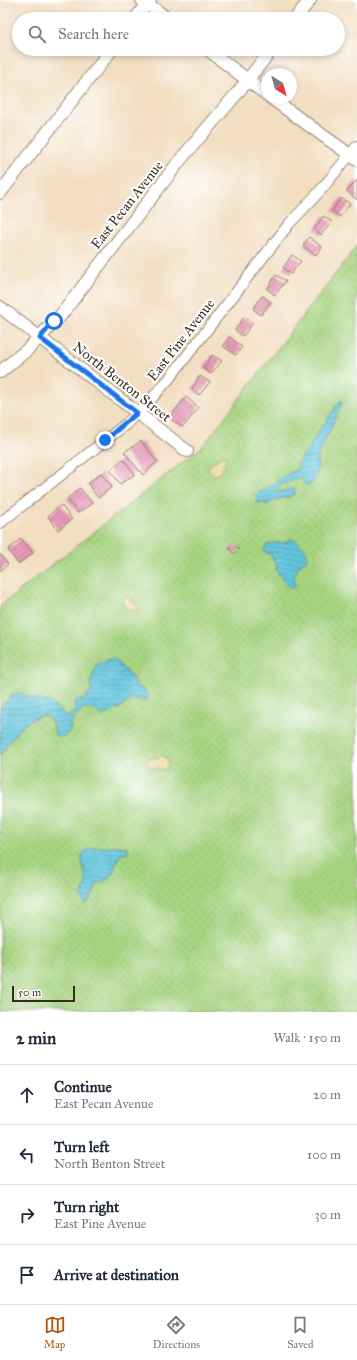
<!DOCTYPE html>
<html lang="en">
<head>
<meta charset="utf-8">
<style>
	body { margin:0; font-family:"IM FELL Great Primer",serif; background:#f2f2f3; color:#1f2937 }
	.compass { position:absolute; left:261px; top:68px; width:36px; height:36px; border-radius:50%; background:#fff; box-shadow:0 2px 6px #0003; rotate:143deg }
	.scale { position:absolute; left:12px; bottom:10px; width:63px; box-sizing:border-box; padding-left:4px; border:2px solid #3b2a1e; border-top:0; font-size:11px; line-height:14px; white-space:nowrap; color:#3b2a1e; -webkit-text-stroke:3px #fff; paint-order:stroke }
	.stop { position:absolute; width:12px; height:12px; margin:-9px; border:3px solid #1a73e8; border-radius:50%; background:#fff }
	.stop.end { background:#1a73e8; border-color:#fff; box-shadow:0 1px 4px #0008 }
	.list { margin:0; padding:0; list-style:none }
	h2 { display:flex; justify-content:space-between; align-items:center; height:52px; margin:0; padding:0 16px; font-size:17px }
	h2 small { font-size:13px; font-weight:400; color:#747a83 }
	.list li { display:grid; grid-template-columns:26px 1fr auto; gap:12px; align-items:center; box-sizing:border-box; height:60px; padding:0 16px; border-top:1px solid #e0e1e3 }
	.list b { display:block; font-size:15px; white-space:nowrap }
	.list p { margin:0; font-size:13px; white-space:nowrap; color:#747a83 }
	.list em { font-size:13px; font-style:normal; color:#747a83 }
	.icon { flex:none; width:22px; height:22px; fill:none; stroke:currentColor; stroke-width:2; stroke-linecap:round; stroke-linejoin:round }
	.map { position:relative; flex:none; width:357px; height:1012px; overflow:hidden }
	.search { position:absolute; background:#fff; box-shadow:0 2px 6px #0003; left:12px; right:12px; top:12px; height:44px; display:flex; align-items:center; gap:10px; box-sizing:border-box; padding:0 14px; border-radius:22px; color:#747a83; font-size:15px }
	.sheet { height:292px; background:#fff }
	nav { display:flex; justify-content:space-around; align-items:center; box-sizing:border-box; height:56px; border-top:1px solid #e0e1e3; background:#fff; font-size:11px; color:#747a83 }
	nav a { display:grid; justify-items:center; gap:2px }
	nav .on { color:#b45309 }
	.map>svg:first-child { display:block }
	.grass { fill:url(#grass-dots); stroke:#717f50 }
	.sand { fill:url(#sand-dots); stroke:#94825e }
	.water { fill:url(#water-rules); stroke:#4e787f }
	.building { fill:url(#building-hatch) }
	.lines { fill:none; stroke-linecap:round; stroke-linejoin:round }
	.minor-casing { stroke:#968470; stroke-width:12 }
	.tertiary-casing { stroke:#968470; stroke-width:14 }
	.minor { stroke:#fff; stroke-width:10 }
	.tertiary { stroke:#fff; stroke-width:12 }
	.route { stroke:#1a73e8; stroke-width:5 }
	.labels { text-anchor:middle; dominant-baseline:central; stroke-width:4; stroke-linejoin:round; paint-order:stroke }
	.street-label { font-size:14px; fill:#3b2a1e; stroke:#fff }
</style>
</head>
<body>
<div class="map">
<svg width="357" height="1012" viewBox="0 0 357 1012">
	<defs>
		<pattern id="grass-dots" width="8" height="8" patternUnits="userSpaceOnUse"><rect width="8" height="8" fill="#a7d481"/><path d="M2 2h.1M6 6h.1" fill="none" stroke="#91b66f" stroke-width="1.8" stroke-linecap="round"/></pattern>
		<pattern id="sand-dots" width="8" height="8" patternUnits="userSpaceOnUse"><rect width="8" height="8" fill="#eeda9e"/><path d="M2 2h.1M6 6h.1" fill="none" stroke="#cdbb88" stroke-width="1.8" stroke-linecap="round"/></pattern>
		<pattern id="water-rules" width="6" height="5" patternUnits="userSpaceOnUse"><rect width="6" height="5" fill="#62c7e0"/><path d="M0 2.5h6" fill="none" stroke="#52a2b5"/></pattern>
		<pattern id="building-hatch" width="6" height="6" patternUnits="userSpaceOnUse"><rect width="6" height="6" fill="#e695b5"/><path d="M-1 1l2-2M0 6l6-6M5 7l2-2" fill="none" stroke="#bc7a93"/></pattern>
	</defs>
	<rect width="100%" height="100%" fill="#fff"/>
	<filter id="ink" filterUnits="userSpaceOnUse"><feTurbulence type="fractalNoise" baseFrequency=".025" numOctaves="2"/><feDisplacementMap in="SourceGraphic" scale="8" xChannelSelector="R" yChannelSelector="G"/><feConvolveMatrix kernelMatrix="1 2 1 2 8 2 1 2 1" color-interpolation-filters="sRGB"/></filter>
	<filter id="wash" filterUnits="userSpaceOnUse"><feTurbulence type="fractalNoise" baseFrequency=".012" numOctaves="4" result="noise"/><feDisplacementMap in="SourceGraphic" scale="16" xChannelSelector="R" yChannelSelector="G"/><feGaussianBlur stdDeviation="0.9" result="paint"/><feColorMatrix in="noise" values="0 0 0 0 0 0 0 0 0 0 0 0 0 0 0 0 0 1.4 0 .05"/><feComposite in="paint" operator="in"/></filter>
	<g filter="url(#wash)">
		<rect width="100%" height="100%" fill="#f2dec1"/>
		<path class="grass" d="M357,246V1012H0V606L202,447Z"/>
		<path class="sand" d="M224,455L226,457C225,463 224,471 218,474L214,475L209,470L208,467L209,465Z
			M125,596L129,597L140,610L134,611L125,608L122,600Z
			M163,756L167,758C168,762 169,766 166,769L161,770C156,766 149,769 146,764L147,760Z"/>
		<path class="water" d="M341,400L342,403L316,460C320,471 317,477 309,485H305L301,478L282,484L275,490L277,492C283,492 289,488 295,489V494L291,496L276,500L268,504L258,503L256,497L258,493L275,483L284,476L298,469L297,465L309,448L319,431Z
			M292,539C299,542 312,552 305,561C303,563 299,564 298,567C296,570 295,575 294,579L296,586L293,588L288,587L277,571L275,562L270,554L264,551L266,545L273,543H283Z
			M112,658L130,675L138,688L143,689L148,695L147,700L143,701L133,699L118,709L102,716C89,701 79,710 70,723L71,729L64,737L55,735L53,725L47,716C29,712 8,742 0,756V708L14,693H22L29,697L51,703L67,717L75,711L74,702L79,699L84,701L88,694L92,692L90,684L96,665Z
			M113,845L129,848L127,854L124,852C111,861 120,877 98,883L88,903L85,904L81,896C92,878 81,873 82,854C95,841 101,852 113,845Z"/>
		<g id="blocks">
			<path class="building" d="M357,180V200L347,191Z
				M341,198L350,204L340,217L332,211Z
				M323,216L332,222L321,235L314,229Z
				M309,237L322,247L316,255L303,246Z
				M292,255L301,261L291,274L283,268Z
				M276,275L286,281L275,295L267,289Z
				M262,296L271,302L261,315L253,309Z
				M244,317L253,323L243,336L235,330Z
				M229,337L242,347L236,355L223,346Z
				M212,355L222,361L211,374L203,368Z
				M200,376L210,382L199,395L192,389Z
				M186,397L199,408L183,427L169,418Z
				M141,441L157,462L143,475L124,452Z
				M123,459L135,474L120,484L110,470Z
				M101,473L112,487L98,498L88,484Z
				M80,488L92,503L78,513L67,499Z
				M61,505L72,519L58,530L48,516Z
				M21,538L33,553L18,564L8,550Z
				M234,544L239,549L234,554L229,549Z
				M0,554L8,564L0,571Z"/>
		</g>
	</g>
	<g filter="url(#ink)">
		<use href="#blocks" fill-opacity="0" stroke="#968470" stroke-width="1"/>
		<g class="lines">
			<g class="minor-casing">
				<path id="minor" d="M0,523L126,424L145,406L169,379L289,224L320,191L357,146"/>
			</g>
			<g class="tertiary-casing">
				<path id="tertiary" d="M142,0L168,19
					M135,19L150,0
					M295,19L310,0
					M207,49L267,95
					M271,98L357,160
					M0,193L112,49
					M0,307L187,451
					M0,372L28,349L61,315L181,159L239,91L272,49"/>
			</g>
			<use href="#minor" class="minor"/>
			<use href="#tertiary" class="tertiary"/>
		</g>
	</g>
	<g class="lines" filter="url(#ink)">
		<path class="route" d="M54,321L40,338L137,413L105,440"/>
	</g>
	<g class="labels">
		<g class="street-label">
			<text transform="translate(127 205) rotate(-52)">East Pecan Avenue</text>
			<text transform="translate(181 340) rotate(-52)">East Pine Avenue</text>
			<text transform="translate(122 382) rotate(38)">North Benton Street</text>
		</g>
	</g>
</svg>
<svg class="compass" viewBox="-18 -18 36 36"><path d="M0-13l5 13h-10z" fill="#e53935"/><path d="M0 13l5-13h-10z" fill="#747a83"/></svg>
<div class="scale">50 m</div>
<div class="stop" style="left:54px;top:321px"></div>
<div class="stop end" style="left:105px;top:440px"></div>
<div class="search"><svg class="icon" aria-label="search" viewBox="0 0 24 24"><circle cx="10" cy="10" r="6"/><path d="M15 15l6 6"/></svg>Search here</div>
</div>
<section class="sheet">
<h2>2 min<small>Walk · 150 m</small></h2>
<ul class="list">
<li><svg class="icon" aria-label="ahead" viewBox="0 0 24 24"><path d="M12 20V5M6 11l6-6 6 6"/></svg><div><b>Continue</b><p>East Pecan Avenue</p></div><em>20 m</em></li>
<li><svg class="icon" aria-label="left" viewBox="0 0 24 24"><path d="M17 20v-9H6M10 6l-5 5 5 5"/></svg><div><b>Turn left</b><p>North Benton Street</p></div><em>100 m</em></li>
<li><svg class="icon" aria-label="right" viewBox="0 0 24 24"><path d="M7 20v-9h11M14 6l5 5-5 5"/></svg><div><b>Turn right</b><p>East Pine Avenue</p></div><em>30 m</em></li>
<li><svg class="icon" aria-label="arrive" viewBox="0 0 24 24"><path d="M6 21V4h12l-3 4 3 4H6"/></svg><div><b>Arrive at destination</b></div></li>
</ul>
</section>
<nav>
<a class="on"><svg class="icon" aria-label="map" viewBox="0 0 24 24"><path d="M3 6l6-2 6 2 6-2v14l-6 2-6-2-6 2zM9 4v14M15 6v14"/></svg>Map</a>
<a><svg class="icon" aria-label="directions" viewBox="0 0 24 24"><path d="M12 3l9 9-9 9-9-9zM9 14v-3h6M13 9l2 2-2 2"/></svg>Directions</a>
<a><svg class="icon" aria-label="saved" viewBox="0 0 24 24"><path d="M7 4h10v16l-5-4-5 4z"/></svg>Saved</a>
</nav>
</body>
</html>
